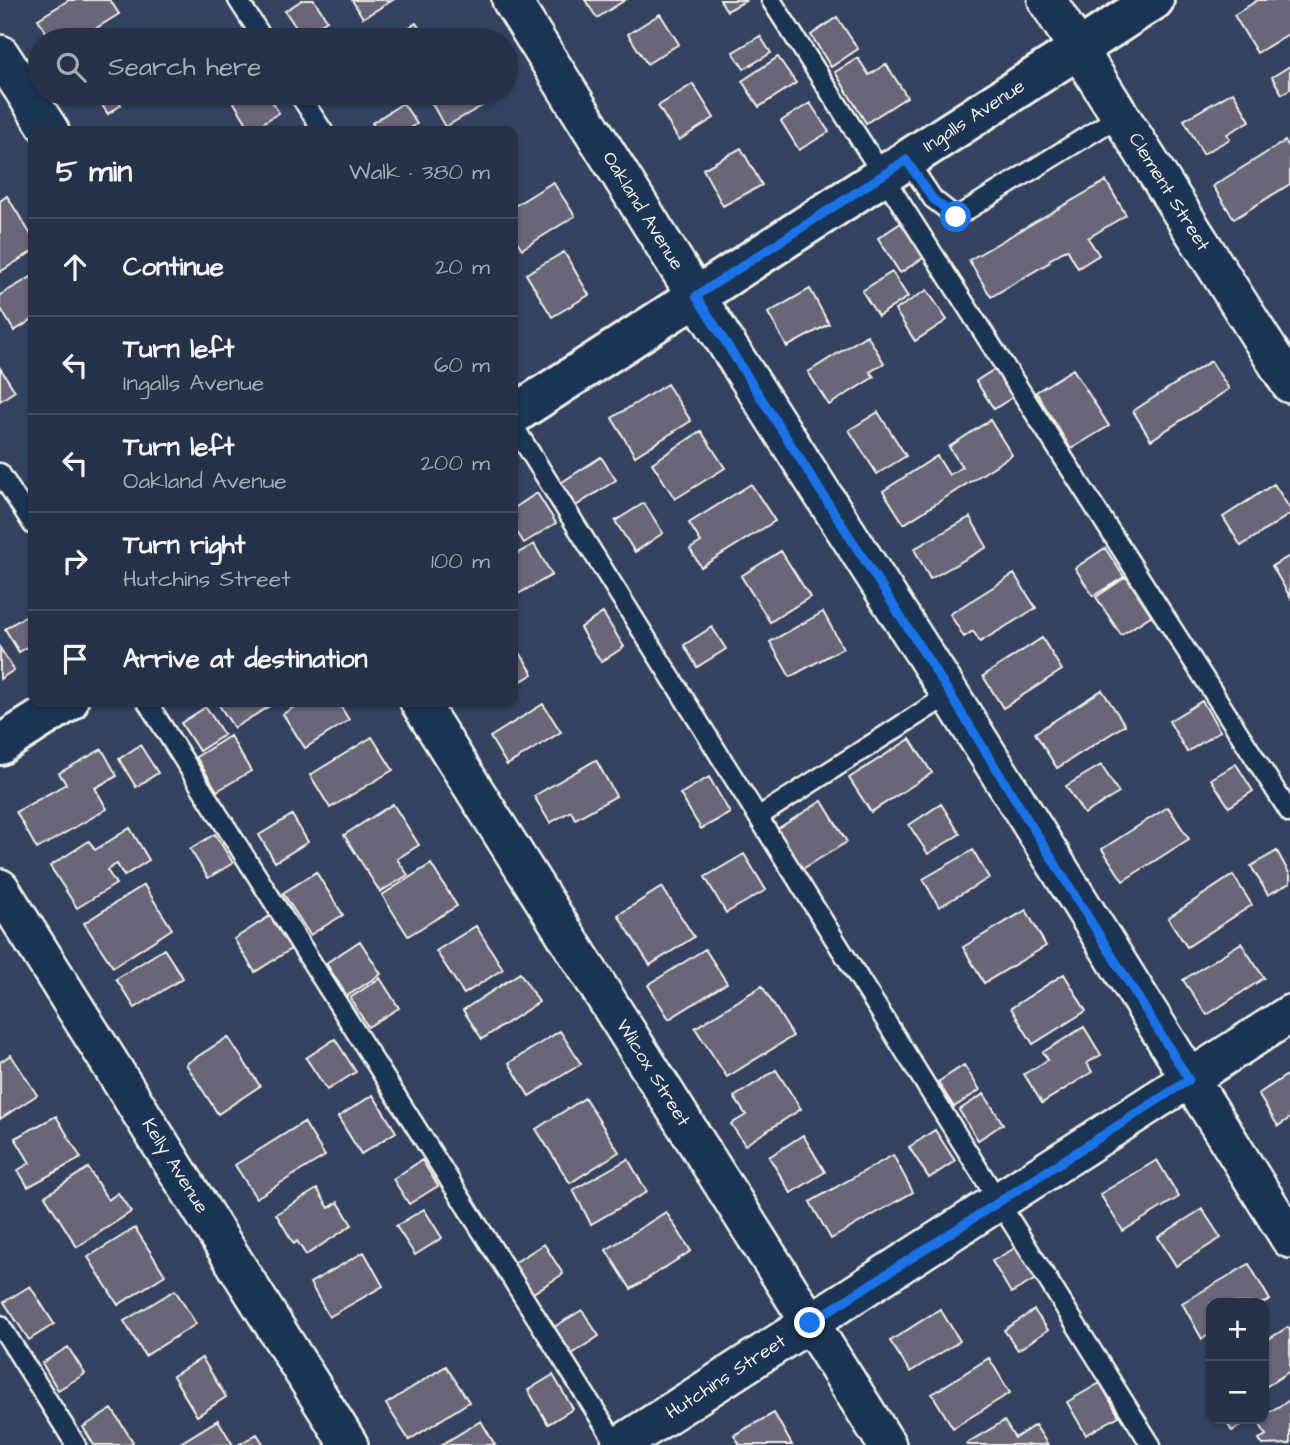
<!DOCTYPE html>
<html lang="en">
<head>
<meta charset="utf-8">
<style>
	body { margin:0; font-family:"Architects Daughter",sans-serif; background:#2f3a50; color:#f1f3f6 }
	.controls { position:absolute; right:21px; bottom:21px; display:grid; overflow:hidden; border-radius:14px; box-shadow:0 2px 5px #0004 }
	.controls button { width:63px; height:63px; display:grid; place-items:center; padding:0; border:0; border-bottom:2px solid #434d61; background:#273249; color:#f1f3f6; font:35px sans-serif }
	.stop { position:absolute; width:21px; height:21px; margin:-16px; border:5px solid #1a73e8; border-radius:50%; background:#fff }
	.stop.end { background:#1a73e8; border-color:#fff; box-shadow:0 2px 7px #0008 }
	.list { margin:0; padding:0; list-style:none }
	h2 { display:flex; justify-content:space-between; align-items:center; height:91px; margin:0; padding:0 28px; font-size:30px }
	h2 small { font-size:23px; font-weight:400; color:#a4aab4 }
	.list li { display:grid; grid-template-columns:46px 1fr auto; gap:21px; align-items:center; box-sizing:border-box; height:98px; padding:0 28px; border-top:2px solid #434d61 }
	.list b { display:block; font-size:26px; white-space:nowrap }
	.list p { margin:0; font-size:23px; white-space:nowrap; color:#a4aab4 }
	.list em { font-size:23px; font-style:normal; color:#a4aab4 }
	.icon { flex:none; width:38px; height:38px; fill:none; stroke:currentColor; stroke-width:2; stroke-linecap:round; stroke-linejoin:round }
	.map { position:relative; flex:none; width:1290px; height:1445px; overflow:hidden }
	.search { position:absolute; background:#273249; box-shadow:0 2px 5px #0004; left:28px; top:28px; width:490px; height:77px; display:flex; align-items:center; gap:18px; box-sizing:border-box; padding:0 24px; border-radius:38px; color:#a4aab4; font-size:26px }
	.panel { position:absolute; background:#273249; box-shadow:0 2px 5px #0004; left:28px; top:126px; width:490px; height:581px; border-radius:14px }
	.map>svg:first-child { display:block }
	.building { fill:#6a6578; stroke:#f4f1e8; stroke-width:2 }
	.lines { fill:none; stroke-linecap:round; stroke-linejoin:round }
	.lane-casing { stroke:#f4f1e8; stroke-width:23 }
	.street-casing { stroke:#f4f1e8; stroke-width:42 }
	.secondary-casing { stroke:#f4f1e8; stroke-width:44 }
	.lane { stroke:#1d3557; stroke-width:18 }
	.street { stroke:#1d3557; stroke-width:37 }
	.secondary { stroke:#1d3557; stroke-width:38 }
	.route { stroke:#1a73e8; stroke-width:9 }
	.labels { text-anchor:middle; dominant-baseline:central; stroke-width:7; stroke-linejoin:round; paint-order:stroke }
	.street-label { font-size:19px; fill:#f4f1e8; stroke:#1d3557 }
</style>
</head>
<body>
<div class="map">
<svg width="1290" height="1445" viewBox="0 0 1290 1445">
	<rect width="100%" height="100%" fill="#344361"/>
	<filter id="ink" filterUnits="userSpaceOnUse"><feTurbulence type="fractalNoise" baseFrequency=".0143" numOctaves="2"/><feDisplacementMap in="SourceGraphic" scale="14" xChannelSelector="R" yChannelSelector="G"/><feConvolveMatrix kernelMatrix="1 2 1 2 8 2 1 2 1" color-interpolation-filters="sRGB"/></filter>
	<g filter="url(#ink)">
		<path class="building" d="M69,0H110L119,14L77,40H51L38,19Z
			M302,0H314L327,20L302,36L285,11Z
			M352,0H393L363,18Z
			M585,0H625L597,18Z
			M720,0H747L727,11Z
			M1258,0H1288L1290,4V33L1257,53L1234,15Z
			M660,14L679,44L647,64L628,34Z
			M837,17L858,49L831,67L811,35Z
			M416,23L427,40H388Z
			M760,36L771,53L744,69L733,52Z
			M778,57L796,83L759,107L742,81Z
			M858,58L869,75L886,64L907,97L866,123L835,72Z
			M1290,66V89L1282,94L1272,77Z
			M693,84L714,118L679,140L658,106Z
			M1233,92L1250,121L1227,134L1230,139L1203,154L1184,120Z
			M94,93H114L121,105L108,114Z
			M228,93H267L279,113L251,130Z
			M431,93H481L487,103L445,127L427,95Z
			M403,103L417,124L406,131H378L372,123Z
			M810,103L829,132L799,150L781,121Z
			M1285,141L1290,148V184L1234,219L1213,186Z
			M741,148L762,185L723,206L703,169Z
			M1106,181L1126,215L1088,238L1099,255L1078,268L1067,249L1049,260L1050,262L991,297L969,260Z
			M553,182L575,216L522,249L513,235V207Z
			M7,196L33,238V251L0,272V201Z
			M904,221L926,256L900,273L878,238Z
			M564,252L589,295L552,317L526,274Z
			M892,272L908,297L878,316L862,291Z
			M33,276V319L14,331L0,307V295Z
			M810,289L829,324L787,347L768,313Z
			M927,290L947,320L915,341L895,310Z
			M867,335L884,363L870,372L874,377L829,405L808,372Z
			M1211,361L1229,389L1151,440L1133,411Z
			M998,367L1016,395L994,409L976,381Z
			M0,368L15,391L0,401Z
			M1073,369L1109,426L1071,449L1036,392Z
			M667,384L691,421L635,456L612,418Z
			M878,412L906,456L877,474L849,430Z
			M990,420L1012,455L904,524L883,491L937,456L949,475L962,467L949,447Z
			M701,431L725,468L675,499L652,463Z
			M601,457L616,480L574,507L559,484Z
			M751,484L775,521L701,567L690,549L701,542L689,523Z
			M1274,484L1290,509V514L1241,546L1223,517Z
			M537,493L556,523L524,543L513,526V509Z
			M644,503L663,533L635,552L615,521Z
			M970,517L987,547L930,579L914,549Z
			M534,544L552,575L518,594L513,585V556Z
			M1105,548L1124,577L1093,596L1075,568Z
			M781,551L810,597L770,622L741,576Z
			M1290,556V597L1272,566Z
			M1014,574L1036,608L980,642L973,631L964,637L950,614Z
			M1126,577L1152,615L1121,635L1096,597Z
			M823,612L843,648L790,677L770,642Z
			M603,613L624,647L601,662L580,628Z
			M27,615L33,625V643L19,652L5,629Z
			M712,627L726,649L697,667L684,645Z
			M1042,638L1062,670L1003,708L983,676Z
			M513,641L533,674L513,686Z
			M0,648L14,670L0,679Z
			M1102,690L1125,725L1057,768L1035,733Z
			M1202,701L1220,731L1187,752L1169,721Z
			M217,702H276L234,728Z
			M302,702H338L349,720L305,748L283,714Z
			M543,704L561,732L507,765L490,737Z
			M206,707L224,735L199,751L181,723Z
			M230,736L251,771L217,791L196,757Z
			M372,737L393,770L330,808L310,775Z
			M910,739L932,773L871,812L849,778Z
			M140,745L158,773L136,787L119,759Z
			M102,749L117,776L95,788L107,809L37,849L16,812L66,784L59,773Z
			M596,760L616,796L575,819L571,811L550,823L534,796Z
			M1236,764L1253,791L1229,807L1211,779Z
			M1101,765L1119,793L1084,814L1066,786Z
			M709,777L730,813L701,829L680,794Z
			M822,801L847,842L799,871L774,831Z
			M393,804L419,845L397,859L408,875L380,892L344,835Z
			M941,804L960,834L928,854L909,825Z
			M1168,807L1189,839L1123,881L1102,849Z
			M292,815L308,842L275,862L259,835Z
			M130,828L149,860L124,876L117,864L107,870L116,884L77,908L50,866L89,841L95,850Z
			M215,834L233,863L208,878L190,849Z
			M973,850L989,878L939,907L923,879Z
			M1277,851L1290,875V883L1268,895L1251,866Z
			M744,854L766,890L726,913L705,877Z
			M431,864L457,906L408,936L382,895Z
			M316,872L343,915L310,935L283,893Z
			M1233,875L1252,905L1187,947L1168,918Z
			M144,885L172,929L113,967L84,923Z
			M662,887L694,937L650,965L618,915Z
			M1026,910L1046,946L984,983L963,947Z
			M270,916L291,949L255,972L234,939Z
			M476,926L503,969L464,994L436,951Z
			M360,941L381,974L347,996L326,963Z
			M1241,943L1264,978L1207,1015L1183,980Z
			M164,949L183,978L135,1008L116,979Z
			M705,949L727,983L669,1019L648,985Z
			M520,973L539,1002L482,1039L463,1010Z
			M1064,974L1086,1011L1033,1044L1011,1008Z
			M380,978L399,1008L368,1027L350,998Z
			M762,986L793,1036L727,1077L695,1028Z
			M1084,1027L1101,1055L1087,1063L1092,1072L1042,1103L1024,1074L1048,1060L1043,1052Z
			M560,1031L581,1064L529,1096L509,1063Z
			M228,1037L260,1086L218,1114L186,1064Z
			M335,1039L356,1072L327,1090L306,1058Z
			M11,1055L37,1095L0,1119V1062Z
			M964,1065L980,1090L954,1107L938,1082Z
			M776,1070L801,1109L745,1145L731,1124L746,1115L734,1097Z
			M1290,1073V1118L1278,1126L1258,1094Z
			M984,1094L1003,1124L978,1140L959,1110Z
			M373,1095L396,1132L361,1154L338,1117Z
			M585,1098L619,1152L570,1183L536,1129Z
			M56,1116L81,1158L28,1187L18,1170L30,1163L15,1138Z
			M304,1122L325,1156L256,1198L235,1165Z
			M935,1130L955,1161L929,1178L909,1147Z
			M803,1135L825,1172L791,1193L769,1157Z
			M893,1155L913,1192L831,1239L810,1202Z
			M628,1159L647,1192L591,1224L573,1190Z
			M422,1160L438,1186L409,1204L393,1179Z
			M1157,1160L1179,1197L1123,1231L1100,1194Z
			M88,1168L108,1200L118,1193L131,1212L77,1247L45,1196Z
			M317,1189L329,1208L338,1202L352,1225L306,1255L297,1241L294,1244L276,1214Z
			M424,1209L442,1238L415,1255L396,1226Z
			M1202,1209L1221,1238L1176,1266L1158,1237Z
			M666,1212L691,1251L631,1289L606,1250Z
			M135,1228L165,1275L118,1305L88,1257Z
			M544,1244L563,1274L533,1293L514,1263Z
			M1017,1247L1036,1279L1011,1293L992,1261Z
			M364,1252L383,1286L329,1317L310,1283Z
			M1249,1264L1270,1300L1264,1303H1211V1333L1202,1339L1182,1303Z
			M30,1286L54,1324L29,1340L4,1302Z
			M175,1290L196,1324L145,1356L124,1321Z
			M940,1309L960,1341L910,1372L890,1341Z
			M582,1310L599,1336L572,1354L554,1327Z
			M1034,1310L1048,1330L1018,1350L1004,1330Z
			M1288,1327L1290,1331V1371L1264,1388V1342Z
			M68,1347L85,1374L58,1390L42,1363Z
			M202,1358L226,1397L197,1416L173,1376Z
			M989,1358L1010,1393L953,1428L932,1394Z
			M446,1366L469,1402L409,1440L386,1404Z
			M553,1375L573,1409L548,1424L528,1390Z
			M1100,1383L1119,1416L1086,1435L1067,1402Z
			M1290,1400V1444L1263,1445L1259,1439L1266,1435L1257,1419H1264V1415Z
			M112,1409L133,1442L128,1445H94L83,1427Z
			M774,1413L792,1445H740L734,1435Z
			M1224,1419H1251L1232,1431Z
			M218,1420L233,1445H177Z
			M481,1421L495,1445H441Z
			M1004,1421L1015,1438L1035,1425L1048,1445H968L967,1443Z
			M257,1434L264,1445H238Z"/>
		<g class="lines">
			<g class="lane-casing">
				<path id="lane" d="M238,0L264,40
					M771,0L1290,813
					M298,93L323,131
					M907,160L933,199L956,217L1121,115
					M513,425L1151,1445
					M0,473L33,525
					M147,702L617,1445
					M758,817L950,694
					M0,1325L76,1445"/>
			</g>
			<g class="street-casing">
				<path id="street" d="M511,0L696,296L950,694L1290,1239
					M1047,0L1290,384
					M0,54L50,131
					M419,702L887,1445
					M0,888L349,1445
					M620,1445L1290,1014"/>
			</g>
			<g class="secondary-casing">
				<path id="secondary" d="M513,415L1154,0
					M0,745L68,702"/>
			</g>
			<use href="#lane" class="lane"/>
			<use href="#street" class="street"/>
			<use href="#secondary" class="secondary"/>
		</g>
	</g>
	<g class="lines" filter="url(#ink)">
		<path class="route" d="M810,1323L1189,1080L950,694L696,296L906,160L933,199L956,217"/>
	</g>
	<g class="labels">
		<g class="street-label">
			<text transform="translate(974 116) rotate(-33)">Ingalls Avenue</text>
			<text transform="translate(1169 192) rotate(58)">Clement Street</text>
			<text transform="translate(643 211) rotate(58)">Oakland Avenue</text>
			<text transform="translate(653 1073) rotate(58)">Wilcox Street</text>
			<text transform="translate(175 1166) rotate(58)">Kelly Avenue</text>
			<text transform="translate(726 1377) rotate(-33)">Hutchins Street</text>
		</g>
	</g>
</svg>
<div class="controls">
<button>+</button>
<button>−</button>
</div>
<div class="stop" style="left:956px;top:217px"></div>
<div class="stop end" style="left:810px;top:1323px"></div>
<div class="search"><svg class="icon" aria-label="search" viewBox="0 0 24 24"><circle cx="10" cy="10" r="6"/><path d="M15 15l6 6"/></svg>Search here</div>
<section class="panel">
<h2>5 min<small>Walk · 380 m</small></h2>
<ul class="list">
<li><svg class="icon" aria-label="ahead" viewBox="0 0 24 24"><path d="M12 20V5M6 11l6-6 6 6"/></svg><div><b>Continue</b></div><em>20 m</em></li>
<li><svg class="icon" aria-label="left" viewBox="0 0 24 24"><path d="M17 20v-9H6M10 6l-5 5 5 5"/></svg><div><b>Turn left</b><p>Ingalls Avenue</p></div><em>60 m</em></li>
<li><svg class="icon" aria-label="left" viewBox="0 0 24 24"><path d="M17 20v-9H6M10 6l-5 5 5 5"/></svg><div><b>Turn left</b><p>Oakland Avenue</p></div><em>200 m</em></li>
<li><svg class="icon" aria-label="right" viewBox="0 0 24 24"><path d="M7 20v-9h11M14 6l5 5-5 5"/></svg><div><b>Turn right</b><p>Hutchins Street</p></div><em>100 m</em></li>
<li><svg class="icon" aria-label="arrive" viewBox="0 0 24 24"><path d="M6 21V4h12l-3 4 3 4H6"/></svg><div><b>Arrive at destination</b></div></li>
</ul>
</section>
</div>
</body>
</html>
